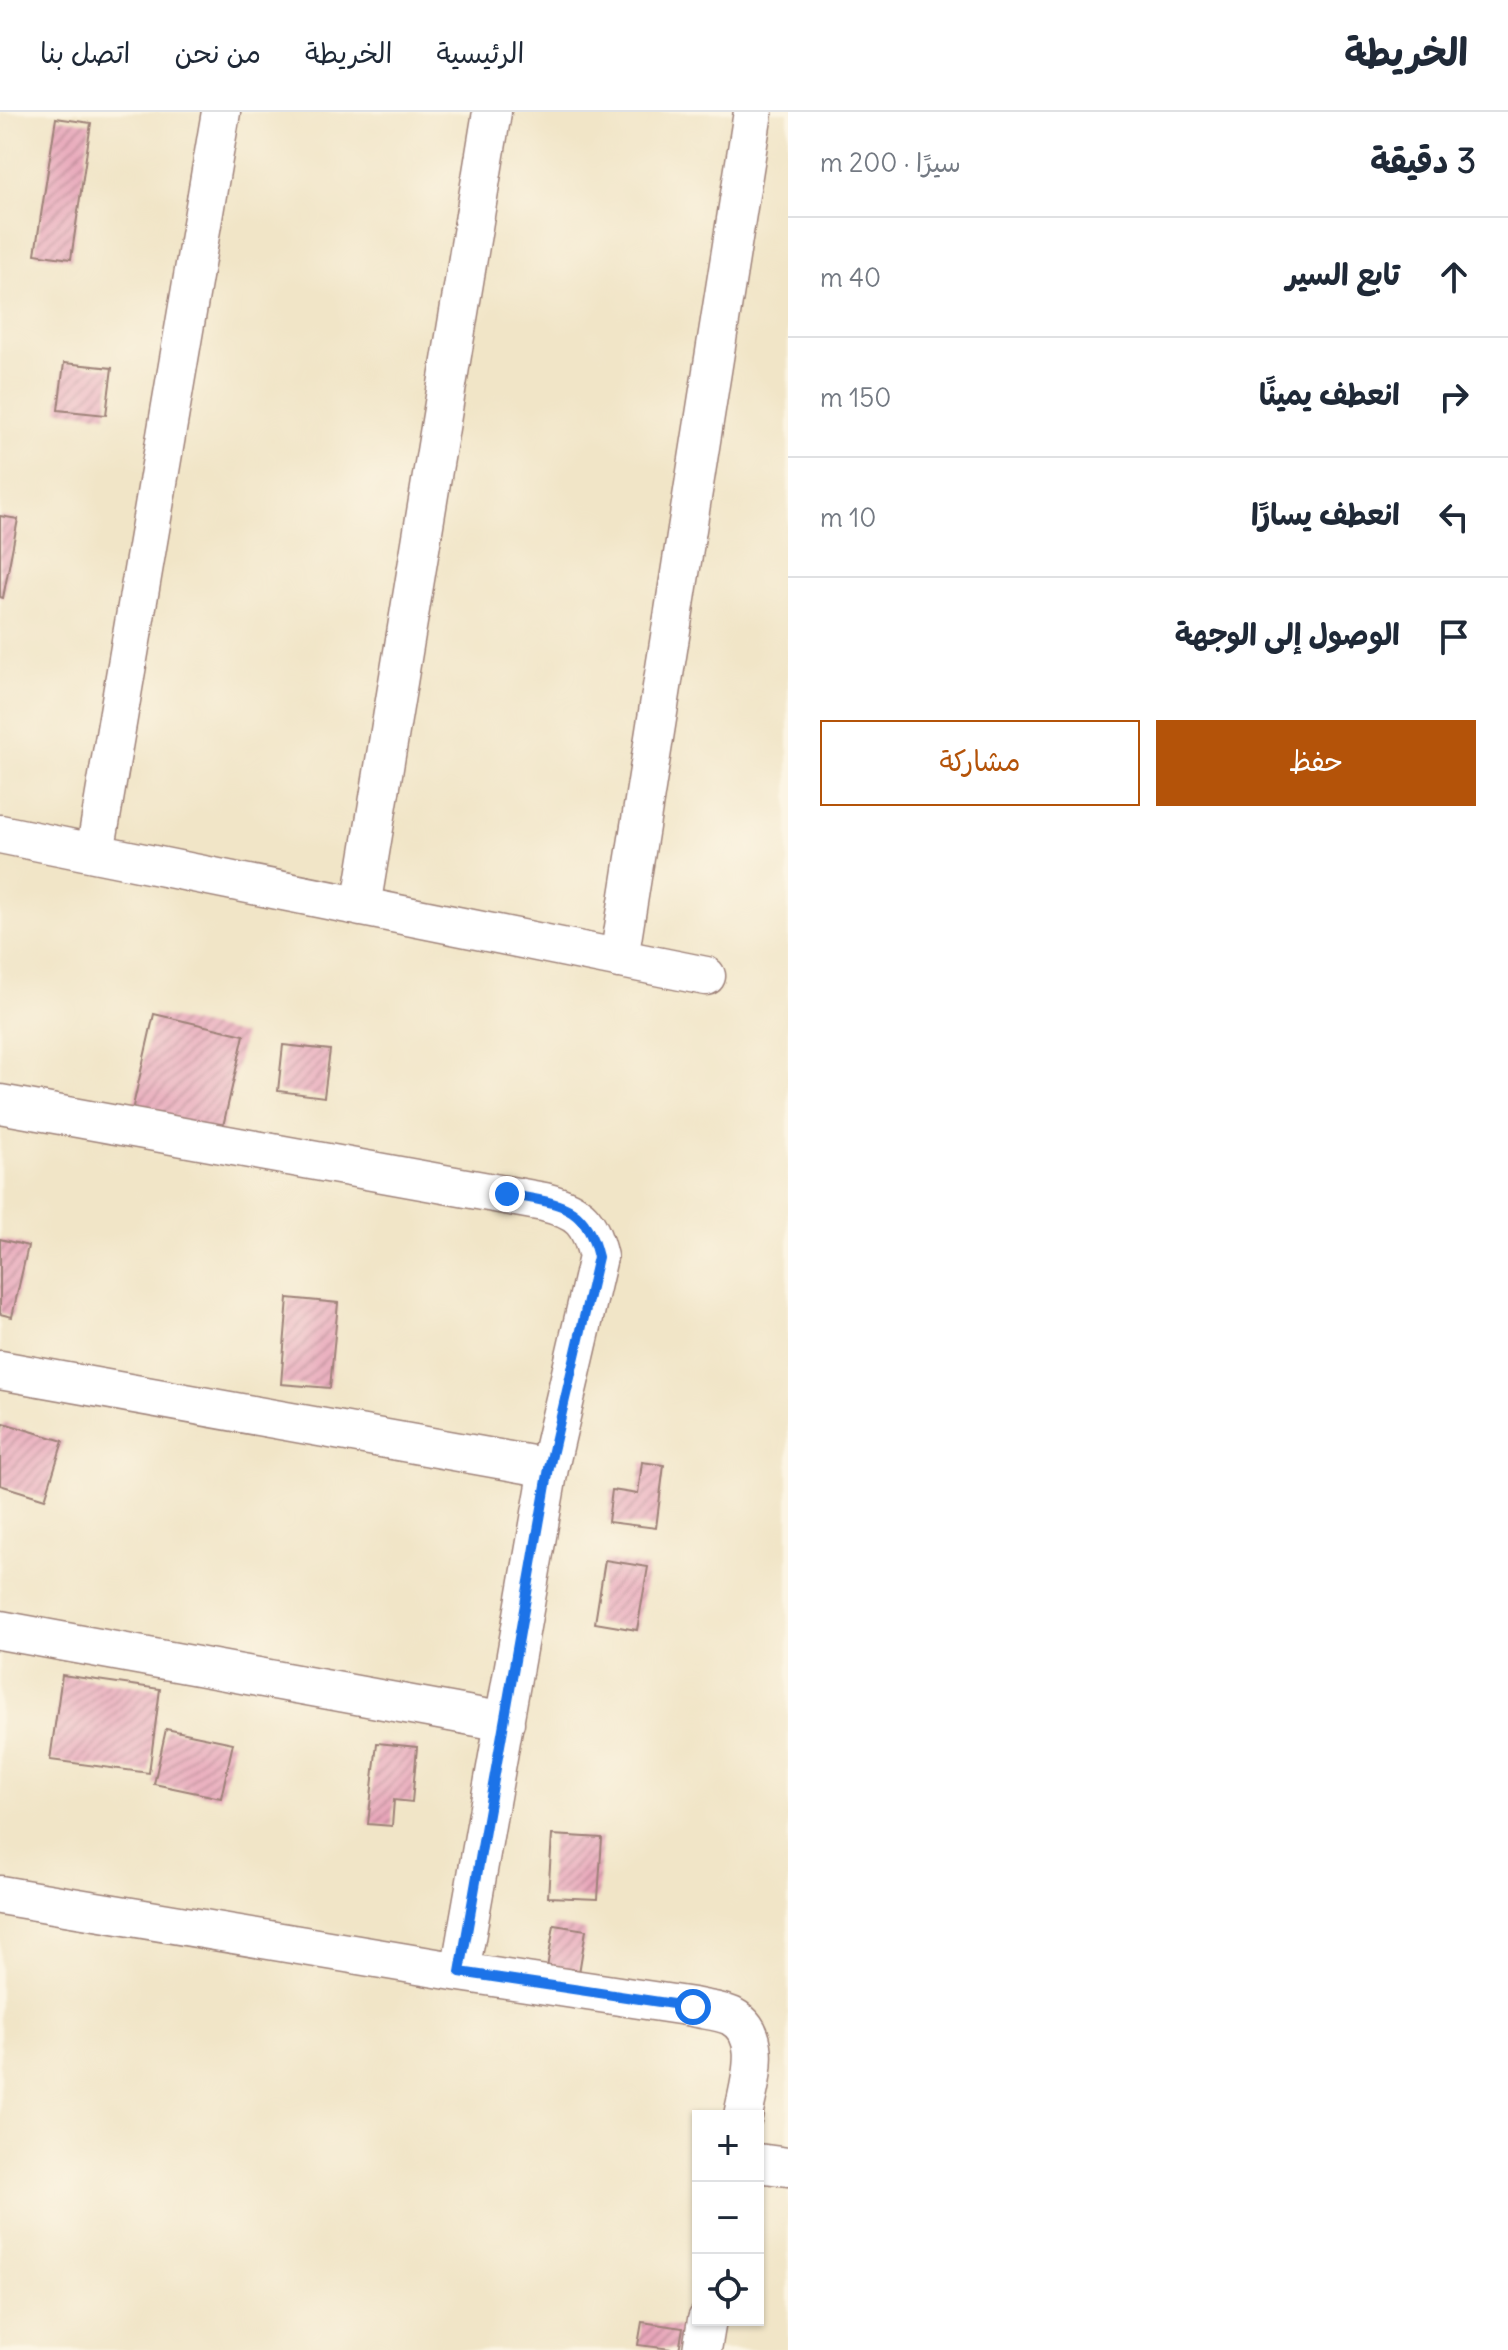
<!DOCTYPE html>
<html lang="ar">
<head>
<meta charset="utf-8">
<style>
	body { margin:0; font-family:Delius,"Playpen Sans Arabic",sans-serif; background:#f2f2f3; color:#1f2937; direction:rtl }
	.controls { position:absolute; right:24px; bottom:24px; display:grid; overflow:hidden; border-radius:0px; box-shadow:0 2px 6px #0004 }
	.controls button { width:72px; height:72px; display:grid; place-items:center; padding:0; border:0; border-bottom:2px solid #e0e1e3; background:#fff; color:#1f2937; font:40px sans-serif }
	.stop { position:absolute; width:24px; height:24px; margin:-18px; border:6px solid #1a73e8; border-radius:50%; background:#fff }
	.stop.end { background:#1a73e8; border-color:#fff; box-shadow:0 2px 8px #0008 }
	.list { margin:0; padding:0; list-style:none }
	h2 { display:flex; justify-content:space-between; align-items:center; height:104px; margin:0; padding:0 32px; font-size:34px }
	h2 small { font-size:26px; font-weight:400; color:#747a83 }
	.list li { display:grid; grid-template-columns:52px 1fr auto; gap:24px; align-items:center; box-sizing:border-box; height:120px; padding:0 32px; border-top:2px solid #e0e1e3 }
	.list b { display:block; font-size:30px; white-space:nowrap }
	.list em { font-size:26px; font-style:normal; color:#747a83 }
	.actions { display:flex; gap:16px; padding:24px 32px }
	.actions a { flex:1; padding:18px 0; border:2px solid #b45309; border-radius:0px; text-align:center; font-size:28px; color:#b45309 }
	.actions .main { background:#b45309; color:#fff }
	.icon { flex:none; width:44px; height:44px; fill:none; stroke:currentColor; stroke-width:2; stroke-linecap:round; stroke-linejoin:round }
	.map { position:relative; flex:none; width:788px; height:2238px; overflow:hidden; direction:ltr }
	header { display:flex; align-items:center; gap:48px; box-sizing:border-box; height:112px; padding:0 40px; background:#fff; border-bottom:2px solid #e0e1e3 }
	header strong { font-size:38px }
	nav { display:flex; gap:44px; margin-inline-start:auto; font-size:28px }
	main { display:flex }
	aside { flex:1; background:#fff }
	.map>svg:first-child { display:block }
	.building { fill:url(#building-hatch) }
	.lines { fill:none; stroke-linecap:round; stroke-linejoin:round }
	.street-casing { stroke:#9e8279; stroke-width:41 }
	.street { stroke:#fff; stroke-width:38 }
	.route { stroke:#1a73e8; stroke-width:10 }
</style>
</head>
<body>
<header>
<strong>الخريطة</strong>
<nav><a>الرئيسية</a><a>الخريطة</a><a>من نحن</a><a>اتصل بنا</a></nav>
</header>
<main>
<aside>
<h2>3 دقيقة<small>سيرًا · 200 m</small></h2>
<ul class="list">
<li><svg class="icon" aria-label="ahead" viewBox="0 0 24 24"><path d="M12 20V5M6 11l6-6 6 6"/></svg><div><b>تابع السير</b></div><em>40 m</em></li>
<li><svg class="icon" aria-label="right" viewBox="0 0 24 24"><path d="M7 20v-9h11M14 6l5 5-5 5"/></svg><div><b>انعطف يمينًا</b></div><em>150 m</em></li>
<li><svg class="icon" aria-label="left" viewBox="0 0 24 24"><path d="M17 20v-9H6M10 6l-5 5 5 5"/></svg><div><b>انعطف يسارًا</b></div><em>10 m</em></li>
<li><svg class="icon" aria-label="arrive" viewBox="0 0 24 24"><path d="M6 21V4h12l-3 4 3 4H6"/></svg><div><b>الوصول إلى الوجهة</b></div></li>
</ul>
<div class="actions"><a class="main">حفظ</a><a>مشاركة</a></div>
</aside>
<div class="map">
<svg width="788" height="2238" viewBox="0 0 788 2238">
	<defs>
		<pattern id="building-hatch" width="6" height="6" patternUnits="userSpaceOnUse" patternTransform="scale(2)"><rect width="6" height="6" fill="#e7a5b9"/><path d="M-1 1l2-2M0 6l6-6M5 7l2-2" fill="none" stroke="#bd8697"/></pattern>
	</defs>
	<rect width="100%" height="100%" fill="#fcf5e5"/>
	<filter id="ink" filterUnits="userSpaceOnUse"><feTurbulence type="fractalNoise" baseFrequency=".0125" numOctaves="2"/><feDisplacementMap in="SourceGraphic" scale="16" xChannelSelector="R" yChannelSelector="G"/><feConvolveMatrix kernelMatrix="1 2 1 2 8 2 1 2 1" color-interpolation-filters="sRGB"/></filter>
	<filter id="wash" filterUnits="userSpaceOnUse"><feTurbulence type="fractalNoise" baseFrequency=".006" numOctaves="4" result="noise"/><feDisplacementMap in="SourceGraphic" scale="32" xChannelSelector="R" yChannelSelector="G"/><feGaussianBlur stdDeviation="1.8" result="paint"/><feColorMatrix in="noise" values="0 0 0 0 0 0 0 0 0 0 0 0 0 0 0 0 0 1.4 0 .05"/><feComposite in="paint" operator="in"/></filter>
	<g filter="url(#wash)">
		<rect width="100%" height="100%" fill="#f1e5c7"/>
		<g id="blocks">
			<path class="building" d="M56,6L91,11L71,147L35,142Z
				M64,251L112,256L106,303L58,298Z
				M0,404L18,407L3,486L0,485Z
				M154,902L244,923L221,1023L131,1003Z
				M283,933L330,938L324,985L278,979Z
				M0,1127L28,1134L12,1205L0,1202Z
				M288,1186L338,1191L330,1276L281,1272Z
				M4,1311L63,1329L45,1387L0,1373V1324Z
				M642,1350L664,1353L656,1416L608,1410L612,1378L638,1382Z
				M605,1448L648,1455L637,1518L595,1511Z
				M62,1563L160,1577L149,1661L50,1648Z
				M166,1617L233,1631L221,1686L154,1672Z
				M377,1631L417,1635L412,1690L394,1688L392,1714L368,1712Z
				M552,1723L602,1726L598,1787L548,1785Z
				M554,1813L586,1818L579,1861L547,1856Z
				M642,2210L683,2216L679,2238L638,2233Z"/>
		</g>
	</g>
	<g filter="url(#ink)">
		<use href="#blocks" fill-opacity="0" stroke="#9e8279" stroke-width="2"/>
		<g class="lines">
			<g class="street-casing">
				<path id="street" d="M0,722L706,864
					M95,741L221,0
					M361,795L492,0
					M619,847L753,0
					M0,992L544,1090C580,1099 590,1110 598,1145L549,1356L460,1860
					M0,1258L549,1356
					M0,1518L505,1610
					M0,1783L460,1860L693,1895C705,1898 720,1899 731,1904C767,1923 749,1972 743,2004
					M758,2051L788,2055
					M702,2238L707,2208"/>
			</g>
			<use href="#street" class="street"/>
		</g>
	</g>
	<g class="lines" filter="url(#ink)">
		<path class="route" d="M507,1082C557,1092 585,1089 598,1145L549,1356L460,1860L693,1895"/>
	</g>
</svg>
<div class="controls">
<button>+</button>
<button>−</button>
<button><svg class="icon" aria-label="locate" viewBox="0 0 24 24"><circle cx="12" cy="12" r="6"/><path d="M12 2v4M12 18v4M2 12h4M18 12h4"/></svg></button>
</div>
<div class="stop" style="left:693px;top:1895px"></div>
<div class="stop end" style="left:507px;top:1082px"></div>
</div>
</main>
</body>
</html>
